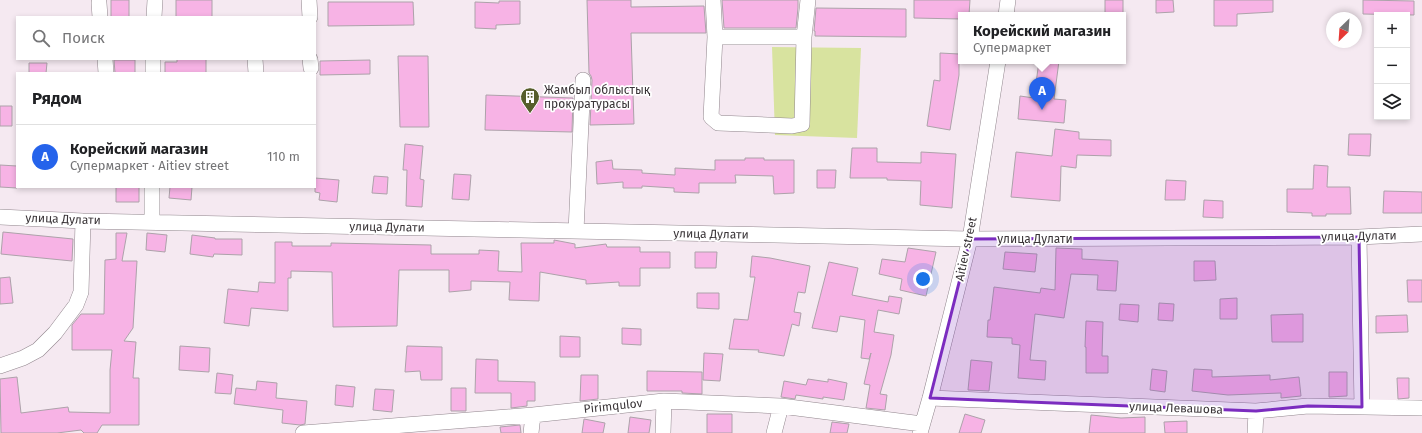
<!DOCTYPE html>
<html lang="ru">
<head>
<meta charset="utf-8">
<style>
	body { margin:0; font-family:"Fira Sans",sans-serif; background:#f2f2f2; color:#202124 }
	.controls { position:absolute; right:12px; top:12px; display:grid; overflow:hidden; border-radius:0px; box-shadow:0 2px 6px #0003 }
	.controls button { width:36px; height:36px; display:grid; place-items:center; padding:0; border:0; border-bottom:1px solid #e0e0e0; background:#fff; color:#202124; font:20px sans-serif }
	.compass { position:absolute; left:1326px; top:12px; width:36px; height:36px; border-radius:50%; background:#fff; box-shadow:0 2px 6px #0003; rotate:205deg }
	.you { position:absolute; left:923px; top:279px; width:14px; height:14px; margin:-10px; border:3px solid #fff; border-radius:50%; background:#1a73e8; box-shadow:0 0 0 6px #1a73e833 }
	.badge { display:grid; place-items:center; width:26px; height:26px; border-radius:50%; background:#2563eb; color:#fff; font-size:13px; font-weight:700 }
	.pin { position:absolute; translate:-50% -33px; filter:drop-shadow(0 1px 2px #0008) }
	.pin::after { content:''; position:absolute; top:21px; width:14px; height:12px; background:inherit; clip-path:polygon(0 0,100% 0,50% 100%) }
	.popup { position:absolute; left:958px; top:12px; width:168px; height:52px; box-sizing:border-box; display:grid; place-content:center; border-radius:0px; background:#fff; filter:drop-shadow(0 1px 3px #0005); font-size:13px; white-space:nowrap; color:#757577 }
	.popup b { font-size:15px; color:#202124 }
	.popup::after { content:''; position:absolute; left:50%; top:100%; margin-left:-8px; border:8px solid transparent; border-top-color:#fff }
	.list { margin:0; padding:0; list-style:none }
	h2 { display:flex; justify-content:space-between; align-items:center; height:52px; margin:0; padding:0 16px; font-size:17px }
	h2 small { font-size:13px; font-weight:400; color:#757577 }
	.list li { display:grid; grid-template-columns:26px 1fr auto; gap:12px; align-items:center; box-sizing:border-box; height:64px; padding:0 16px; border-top:1px solid #e0e0e0 }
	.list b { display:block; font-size:15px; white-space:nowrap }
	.list p { margin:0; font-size:13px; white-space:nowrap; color:#757577 }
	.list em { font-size:13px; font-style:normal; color:#757577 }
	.icon { flex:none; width:22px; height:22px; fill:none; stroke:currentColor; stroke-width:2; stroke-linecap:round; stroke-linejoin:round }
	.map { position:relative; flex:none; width:1422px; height:433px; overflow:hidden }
	.search { position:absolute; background:#fff; box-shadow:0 2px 6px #0003; left:16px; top:16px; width:300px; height:44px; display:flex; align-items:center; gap:10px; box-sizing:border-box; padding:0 14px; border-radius:0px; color:#757577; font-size:15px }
	.panel { position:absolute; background:#fff; box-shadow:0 2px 6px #0003; left:16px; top:72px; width:300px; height:116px; border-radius:0px }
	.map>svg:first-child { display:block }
	.green { fill:#d8e39f }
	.building { fill:#f7b3e5; stroke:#ada2aa }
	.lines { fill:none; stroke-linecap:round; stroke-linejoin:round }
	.minor-casing { stroke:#91868d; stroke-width:16 }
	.minor { stroke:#fff; stroke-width:15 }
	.marked { fill:#7b2cbf; fill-opacity:0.2; stroke:#7b2cbf; stroke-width:3; stroke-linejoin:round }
	.labels { text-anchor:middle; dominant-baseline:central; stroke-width:3.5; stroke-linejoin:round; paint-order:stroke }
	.poi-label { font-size:12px; fill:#3a3538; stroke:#fff; text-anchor:start }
	.street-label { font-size:12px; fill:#3a3538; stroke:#fff }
</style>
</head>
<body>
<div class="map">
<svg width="1422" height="433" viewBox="0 0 1422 433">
	<rect width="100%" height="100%" fill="#f5e9f1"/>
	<path class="green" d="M772,47L861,48L857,138L775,135Z"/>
	<path class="building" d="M111,0H129V17H111Z
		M176,0H212V17H176Z
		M587,0H631V7L704,6L706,33H631L634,124L590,125L592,80L591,76L589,73Z
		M722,0H798V8L796,28H724Z
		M914,0H970L969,15H961V19L914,18Z
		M1105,0H1123V15H1105Z
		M1156,0H1173L1174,12L1156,13Z
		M1214,0H1273V12L1237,14V26H1214Z
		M1363,0L1414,1V15L1363,14Z
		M499,1H520V24L496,25V29L475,28V2L499,3Z
		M328,2H413L414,25L328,26Z
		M816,8L906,9V37L815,36V31H814Z
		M940,53L959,54V75L950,130L927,126L934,80L940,81Z
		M398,56H428L429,127H400Z
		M177,59H206V73H165V62H177Z
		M114,60H135V73H115Z
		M370,60V74L320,75V61Z
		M1039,61H1059L1054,99L1066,100L1064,123L1018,119L1020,96L1034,98Z
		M29,63H47L46,73H29Z
		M486,95L573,98L572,132L485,130Z
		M0,106H12V126H0Z
		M1055,129L1079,132V139L1111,140V156L1077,155L1076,168L1061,166L1060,201L1011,197L1016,152L1052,156Z
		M1349,134H1371L1370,156L1348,155Z
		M405,144L423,146L420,179L424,180L422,207L406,206L407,170H403Z
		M852,148H877V162L921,163V152L956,154L952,208L920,205L921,181L887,180V178H850Z
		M745,158H764V160H794V193L774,194L773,176L735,175L736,183H699V193L674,192V188L642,186V188H623V182L597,184L596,162L612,160L613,169L642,170V173L675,175V168L715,170V160H745Z
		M0,165L17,166V188L0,187Z
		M1314,165L1328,166L1327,187H1350L1351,214H1326V216H1312V213L1287,212V189H1313Z
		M817,170H836L835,188H817Z
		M454,174L471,175L469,200L452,199Z
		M374,176L388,177L387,194L372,193Z
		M315,178L339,180L337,202L319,200L320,193L315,192Z
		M1166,180L1186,181L1185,200H1165Z
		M116,187H139V202H116Z
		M170,187H192L191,200L169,198Z
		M1384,191L1422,192V213H1383Z
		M1204,200L1223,201V218L1203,217Z
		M3,232L73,239L72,261L1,254Z
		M116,233H127L122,261H137L133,328L124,341L136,342L133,378H139V425H102L97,433H84L81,430L57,433H1L0,379L17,377L21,413L68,407L69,412L110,413V370L112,350H72V325L81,314H104L105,260L116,259Z
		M147,233L167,235L165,252L146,250Z
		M192,235L215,238V239H242V255L214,254L213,257L190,254Z
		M554,240L575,244V248L606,244L607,247H640V252H670V268H640V286H619V282L586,284V280L540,272L539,301L509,300L510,282L471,281V290L449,292V270H399L397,326L333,327L332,272L291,271V278H288V311L251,308L249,326L224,323L228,289L258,292L259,282L275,283V242H292V246H331V243L431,245V254H479V250L499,251L498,271L522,272L521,243H554Z
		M908,248L936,252L926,296L900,290L902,279L879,274L882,259L905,262Z
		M1056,248L1082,249V259L1118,261L1116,291L1097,290L1098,275L1071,274L1064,318L1035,314L1030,360L1046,361L1045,380L1018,378L1020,345L1012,344V338L987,337L988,320H990L994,287L1040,293L1041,288L1055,290Z
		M695,252H717L716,268H695Z
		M1005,252L1037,254L1035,272L1003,269Z
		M752,256L770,258L810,266L805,293L798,292L794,312L801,313L799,326L792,324L784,356L758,352L759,350L729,349L734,319L748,320L755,277H750Z
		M1194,261H1215L1216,280L1194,281Z
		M829,262L858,268L852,295L888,302L889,296L902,298L899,314L878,310L874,332L894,335L891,355L880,394L887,395L885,410L866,408L870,385L864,384L871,353L869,359L861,358L865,320L840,316L837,332L812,328Z
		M10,277L13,303L0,304V278Z
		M1407,280H1422V302H1408Z
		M697,293H719V309L697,308Z
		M1237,298V319H1220V299Z
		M1159,303L1174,304L1173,321L1158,320Z
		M1120,304L1139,305L1138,322L1119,320Z
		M1303,314V342H1272L1271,315Z
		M1407,315L1408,332L1376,333V316Z
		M1086,321L1103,322L1102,356H1108V373H1086V347H1085Z
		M622,328L641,329V345L622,344Z
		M560,336L580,337V357H560Z
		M180,346L210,348L209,372L179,370Z
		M407,346L442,347V380H421L420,371L405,372Z
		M704,353L723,354L720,381L703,380Z
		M476,359L498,360V381L535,382V401H527V406L511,408V393H475Z
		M971,360L992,362L989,391L968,390Z
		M1152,369L1167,371L1165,392L1150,390Z
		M1194,369L1212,370V377L1270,375V380L1299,377L1301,396L1281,398V393L1228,395L1192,391Z
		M647,371L702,372V394L682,393V391H647Z
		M1329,372H1347V396L1329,397Z
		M217,373L233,375L231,394L215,393Z
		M581,375H598V399L580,401Z
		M1397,378H1409V398L1398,399Z
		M808,379L828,382V379L847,383L844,400L823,397V399L796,395L795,399L781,397L784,381L806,385Z
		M257,381L277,383L276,398L307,401L305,424L300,425L282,423L283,410L234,404L236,388L256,390Z
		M336,385L355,387L353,407L335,405Z
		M451,388H466V411H451Z
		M375,389L394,390L392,412L373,410Z
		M707,414H732V433H707Z
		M965,414L985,420L981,433H959Z
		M1091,415L1121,418L1145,417V433H1089Z
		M630,417L651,420L649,433H628Z
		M584,419L605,423L603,433H582Z
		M1187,421V433H1165L1164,422Z
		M832,422L849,424L847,433H830Z
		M520,425L521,433H501L500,427Z"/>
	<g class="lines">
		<g class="minor-casing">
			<path id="minor" d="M309,0L310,17
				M713,0L715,37L711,117L718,123L792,126L802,124L804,37L808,0
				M99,3L100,17
				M1006,15L1008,0
				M154,17L155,0
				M715,37H804
				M105,59L106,73
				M255,59L256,73
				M310,59L311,68
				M153,73V59
				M0,217L83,221L970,239L1359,237L1422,234
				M152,222V187
				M576,231L583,80
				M1359,237L1362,407
				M0,366L23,358L38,350L55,333L76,305L81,292L83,221
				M930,398L1256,411L1308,406L1422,408
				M303,433L533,415L664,401L781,406L922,424
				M531,433L533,415
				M663,433L664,401
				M774,433L781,406
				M920,433L930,398L970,239L998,61
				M1255,433L1256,411"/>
		</g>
		<use href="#minor" class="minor"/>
	</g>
	<path class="marked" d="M1359,237L1362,407L1308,406L1256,411L930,398L970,239Z"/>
	<defs>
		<g id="building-pin" transform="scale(1)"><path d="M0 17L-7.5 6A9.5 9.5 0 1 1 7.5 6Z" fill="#565d2b" stroke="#fff"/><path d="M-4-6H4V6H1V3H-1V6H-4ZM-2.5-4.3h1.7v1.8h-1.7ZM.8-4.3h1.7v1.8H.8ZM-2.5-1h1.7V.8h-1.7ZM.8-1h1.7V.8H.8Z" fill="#fff"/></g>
	</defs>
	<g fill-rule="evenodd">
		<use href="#building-pin" x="530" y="97"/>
	</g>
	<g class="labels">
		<g class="poi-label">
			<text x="544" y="90">Жамбыл облыстық<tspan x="544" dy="14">прокуратурасы</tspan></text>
		</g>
		<g class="street-label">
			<text transform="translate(63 219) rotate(2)">улица Дулати</text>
			<text transform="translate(387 227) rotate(1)">улица Дулати</text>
			<text transform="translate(711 234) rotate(1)">улица Дулати</text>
			<text transform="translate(1359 236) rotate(-1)">улица Дулати</text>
			<text x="1035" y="239">улица Дулати</text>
			<text transform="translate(966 249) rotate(-78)">Aitiev street</text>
			<text transform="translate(613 406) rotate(-6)">Pirimqulov</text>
			<text transform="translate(1176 408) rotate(2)">улица Левашова</text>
		</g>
	</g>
</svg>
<div class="controls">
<button>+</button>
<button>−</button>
<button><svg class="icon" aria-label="layers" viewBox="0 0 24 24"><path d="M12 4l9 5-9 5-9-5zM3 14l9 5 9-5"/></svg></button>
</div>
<svg class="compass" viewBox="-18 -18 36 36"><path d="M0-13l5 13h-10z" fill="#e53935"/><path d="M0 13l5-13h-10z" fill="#757577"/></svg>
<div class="you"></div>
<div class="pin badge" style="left:1042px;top:110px">A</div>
<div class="popup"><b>Корейский магазин</b>Супермаркет</div>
<div class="search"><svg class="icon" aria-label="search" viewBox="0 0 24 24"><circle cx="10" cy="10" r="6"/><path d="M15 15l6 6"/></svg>Поиск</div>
<section class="panel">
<h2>Рядом<small></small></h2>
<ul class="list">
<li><span class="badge">A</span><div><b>Корейский магазин</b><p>Супермаркет · Aitiev street</p></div><em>110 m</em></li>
</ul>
</section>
</div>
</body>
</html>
